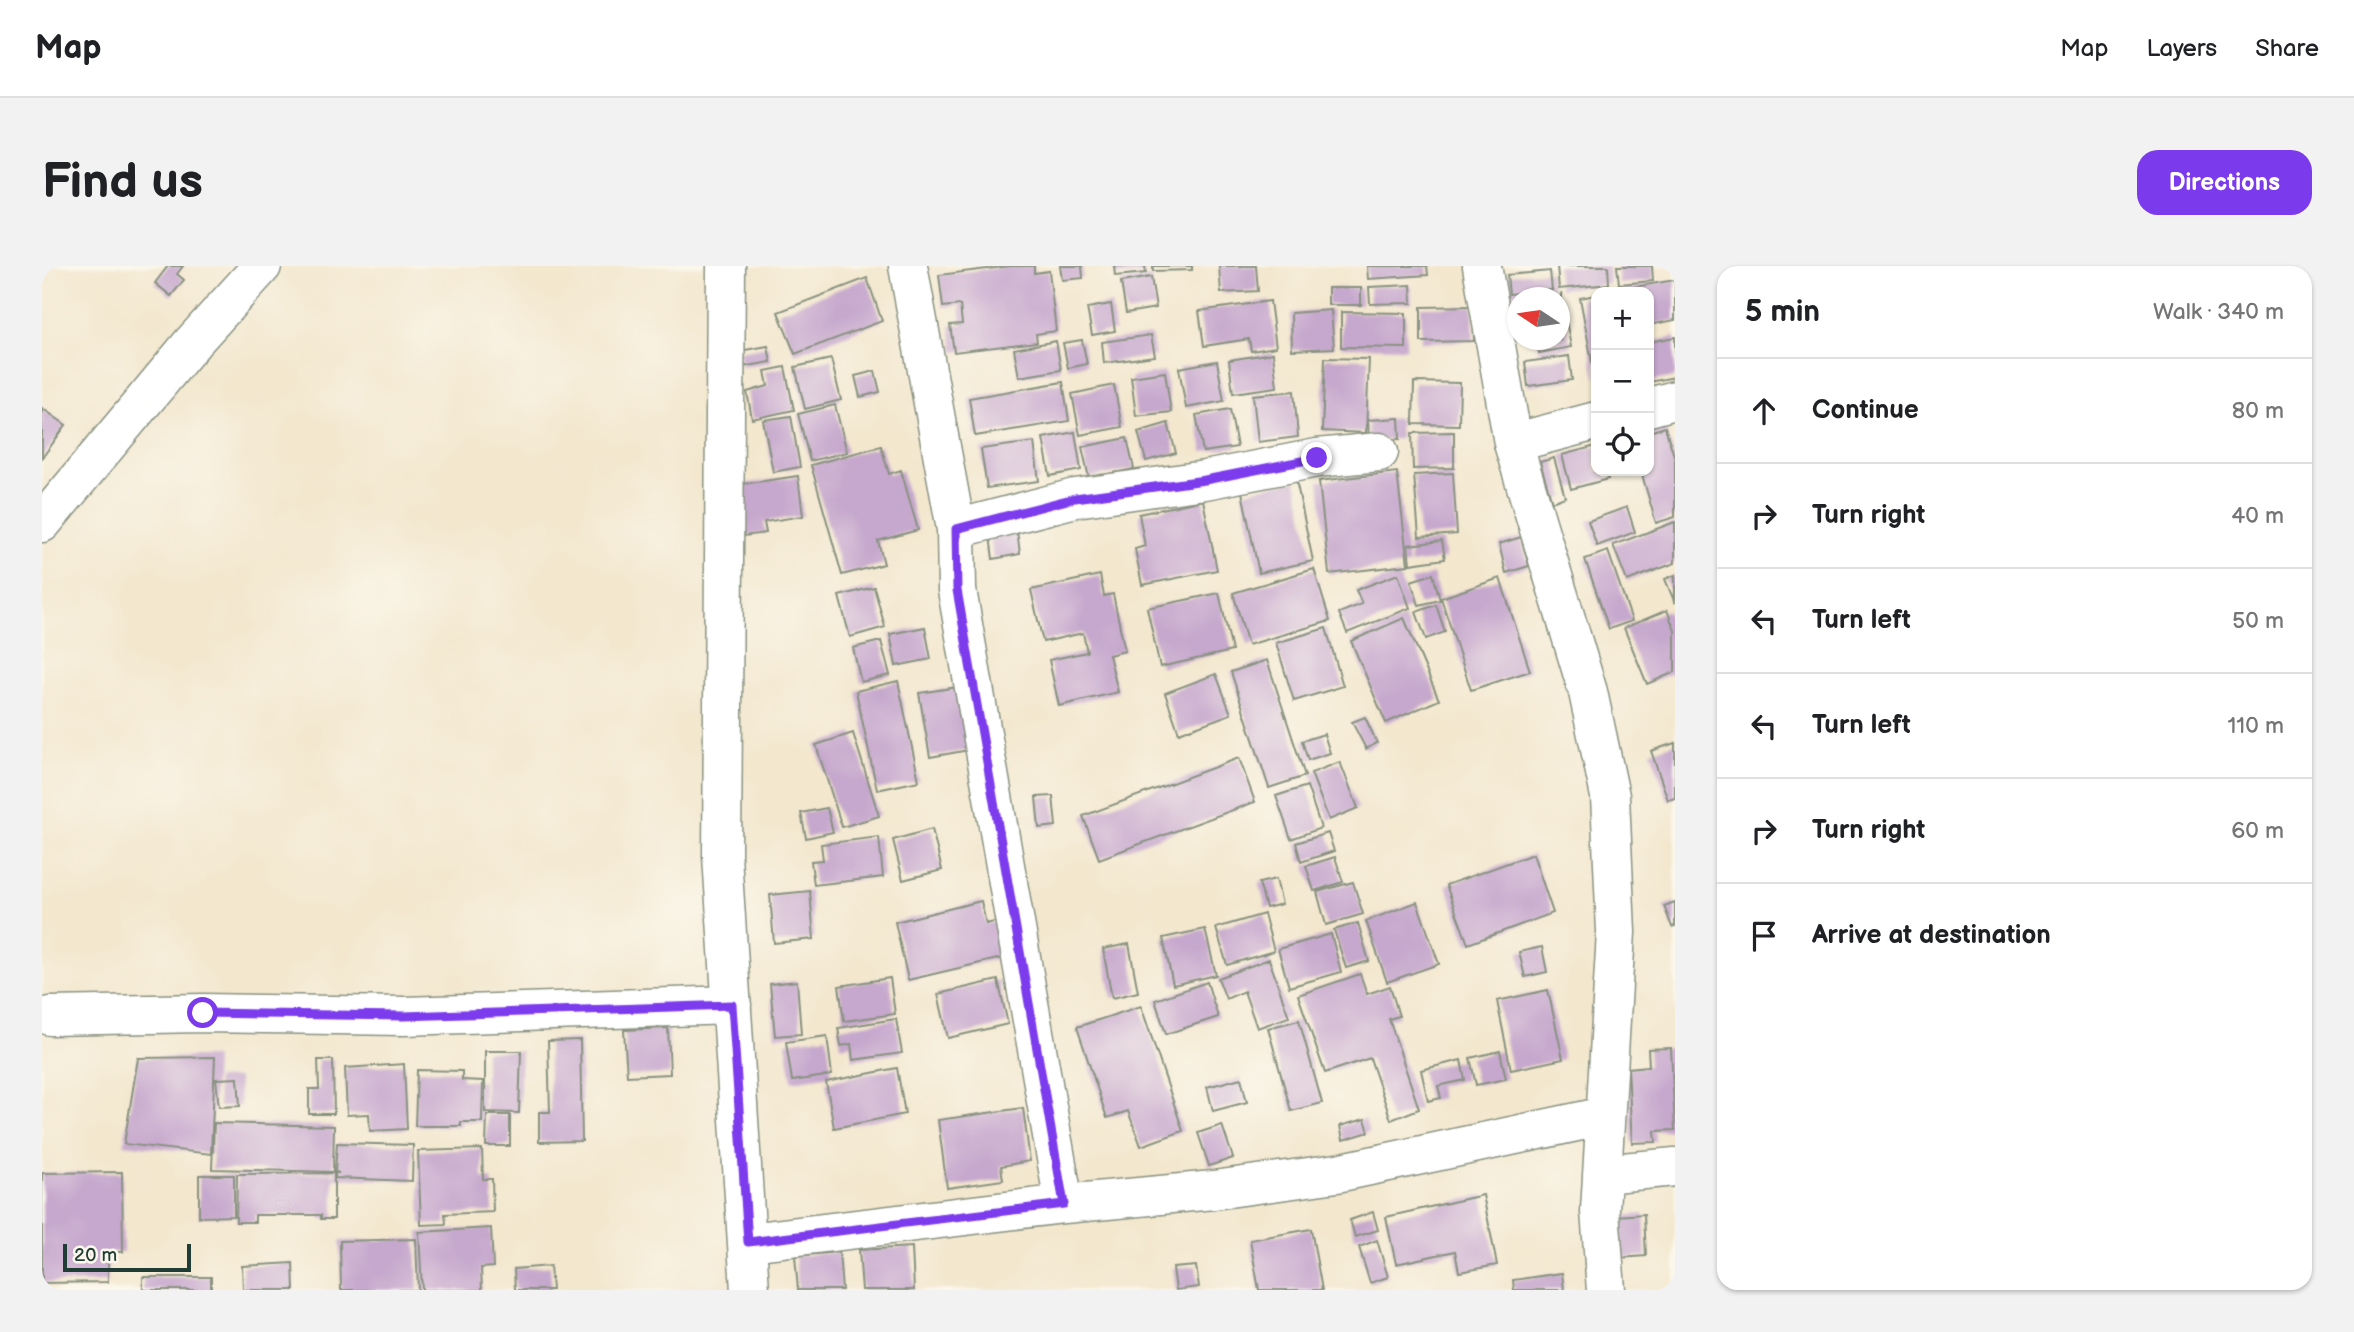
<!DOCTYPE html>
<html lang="en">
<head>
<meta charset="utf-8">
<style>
	body { margin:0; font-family:"Balsamiq Sans",sans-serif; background:#f2f2f2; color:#202124 }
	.controls { position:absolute; right:21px; top:21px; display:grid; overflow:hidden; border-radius:14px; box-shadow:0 2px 5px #0004 }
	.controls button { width:63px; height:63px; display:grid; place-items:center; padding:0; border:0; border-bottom:2px solid #e0e0e0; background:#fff; color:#202124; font:35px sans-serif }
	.compass { position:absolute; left:1465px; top:21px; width:63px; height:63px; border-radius:50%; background:#fff; box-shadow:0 2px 5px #0004; rotate:283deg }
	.scale { position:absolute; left:21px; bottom:18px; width:128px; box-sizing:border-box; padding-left:7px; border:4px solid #1f3d34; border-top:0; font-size:19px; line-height:24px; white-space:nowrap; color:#1f3d34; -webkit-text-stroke:5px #fbf7ec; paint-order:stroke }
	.stop { position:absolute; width:21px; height:21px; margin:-16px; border:5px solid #7c3aed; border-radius:50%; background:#fff }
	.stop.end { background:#7c3aed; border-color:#fff; box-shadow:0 2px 7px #0008 }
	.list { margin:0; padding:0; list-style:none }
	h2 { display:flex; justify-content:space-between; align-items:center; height:91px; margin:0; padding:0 28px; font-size:30px }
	h2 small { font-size:23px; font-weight:400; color:#757577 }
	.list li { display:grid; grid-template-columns:46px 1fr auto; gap:21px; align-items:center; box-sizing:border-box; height:105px; padding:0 28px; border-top:2px solid #e0e0e0 }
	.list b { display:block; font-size:26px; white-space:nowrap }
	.list em { font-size:23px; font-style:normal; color:#757577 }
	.icon { flex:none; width:38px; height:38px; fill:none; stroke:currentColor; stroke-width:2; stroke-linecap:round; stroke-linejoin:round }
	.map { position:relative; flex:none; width:1633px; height:1024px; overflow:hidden; border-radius:21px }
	header { display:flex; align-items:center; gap:42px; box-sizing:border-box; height:98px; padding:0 35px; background:#fff; border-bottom:2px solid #e0e0e0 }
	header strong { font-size:33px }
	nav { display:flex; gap:38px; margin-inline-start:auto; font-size:24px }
	.intro { display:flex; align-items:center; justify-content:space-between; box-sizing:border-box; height:168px; padding:0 42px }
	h1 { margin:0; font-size:49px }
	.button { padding:18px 32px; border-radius:21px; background:#7c3aed; color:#fff; font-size:24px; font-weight:700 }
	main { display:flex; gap:42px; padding:0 42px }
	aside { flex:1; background:#fff; border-radius:21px; box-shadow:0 2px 5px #0004 }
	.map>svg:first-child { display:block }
	.building { fill:#c6a7cd }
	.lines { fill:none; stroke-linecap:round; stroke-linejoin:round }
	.street-casing { stroke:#899281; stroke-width:41 }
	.street { stroke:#fff; stroke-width:38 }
	.route { stroke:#7c3aed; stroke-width:9 }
</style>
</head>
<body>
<header>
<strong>Map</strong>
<nav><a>Map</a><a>Layers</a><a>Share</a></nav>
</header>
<div class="intro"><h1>Find us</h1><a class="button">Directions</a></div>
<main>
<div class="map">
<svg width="1633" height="1024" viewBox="0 0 1633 1024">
	<rect width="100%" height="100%" fill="#fbf7ec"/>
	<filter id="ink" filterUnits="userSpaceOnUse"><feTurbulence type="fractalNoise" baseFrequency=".0143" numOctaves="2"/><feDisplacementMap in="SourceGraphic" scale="14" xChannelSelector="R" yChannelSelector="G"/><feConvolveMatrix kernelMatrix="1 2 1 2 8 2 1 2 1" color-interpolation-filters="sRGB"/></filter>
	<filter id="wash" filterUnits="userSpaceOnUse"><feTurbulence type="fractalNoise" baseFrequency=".00686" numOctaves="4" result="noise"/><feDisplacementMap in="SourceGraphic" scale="28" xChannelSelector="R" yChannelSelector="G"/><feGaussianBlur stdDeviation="1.57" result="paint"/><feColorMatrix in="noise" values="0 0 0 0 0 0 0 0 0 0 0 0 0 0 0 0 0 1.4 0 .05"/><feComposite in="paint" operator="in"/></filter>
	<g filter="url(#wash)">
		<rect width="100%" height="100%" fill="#f3e7ce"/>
		<g id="blocks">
			<path class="building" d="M126,0H141L135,8L142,14L129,30L113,17Z
				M969,0H992V7L1007,5L1014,65L994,68L995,76L912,86L908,59L920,58L918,39L901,41L897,9Z
				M1018,0H1040L1041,12L1020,14Z
				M1072,0H1103L1104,7L1073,10Z
				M1111,0H1150V4L1111,5Z
				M1177,0H1214L1216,25L1179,27Z
				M1325,0H1385L1386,9L1326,13Z
				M1515,0H1566L1567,18L1517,23Z
				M1575,0H1610L1611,15L1577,18Z
				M1508,5L1510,24L1467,28L1465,9Z
				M1109,11L1114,42L1084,47L1079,16Z
				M825,12L840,55L753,88L736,46Z
				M1633,14V54L1607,59V26H1580V23Z
				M1369,19L1370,37L1328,38L1327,21Z
				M1286,22H1319V39H1286Z
				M1519,27L1529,81L1497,87L1495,74H1518Z
				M1554,29V111L1553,112L1538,32Z
				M1228,35L1234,81L1209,85L1207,73L1162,80L1157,45Z
				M1069,38L1073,65L1050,69L1045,42Z
				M1431,40L1432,75L1379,76V41Z
				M1289,44L1292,82L1250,84L1249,47Z
				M1299,46L1364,47V82L1299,81Z
				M1109,69L1113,90L1062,97L1060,76Z
				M1633,71V111L1607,116V76Z
				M1040,74L1045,98L1026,102L1021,77Z
				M1014,75L1019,104L977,111L972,83Z
				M726,80L729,96L700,101L697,85Z
				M1231,87L1235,121L1191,127L1187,94Z
				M1527,90L1530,114L1486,120L1483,96Z
				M1283,92L1327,93L1324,167L1280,165Z
				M789,93L799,134L763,143L753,101Z
				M1175,95L1182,135L1144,142L1137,102Z
				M743,101L752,144L710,153L705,126L726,120L723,105Z
				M833,105L838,126L818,131L813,110Z
				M1123,106L1129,146L1094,150L1089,111Z
				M1021,116L1027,155L933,170L927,132Z
				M1372,116L1418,117L1417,159L1371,158Z
				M1072,119L1080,161L1038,169L1030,128Z
				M1252,125L1256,171L1216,176L1211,129Z
				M793,139L805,186L768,195L756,148Z
				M0,142L24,159L0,192Z
				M1188,143L1195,181L1161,186L1154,149Z
				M749,150L758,201L731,206L721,154Z
				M1357,152L1358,173L1327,174L1326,154Z
				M1126,157L1134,187L1104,195L1096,166Z
				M1623,161L1633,193V251L1614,257L1599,205H1607V166Z
				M1033,166L1039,204L1008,210L1001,172Z
				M1412,166V202L1371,203L1370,167Z
				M1085,172L1092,203L1047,212L1040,181Z
				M992,176L997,215L945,222L939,183Z
				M839,180L847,208L859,204L876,264L836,275L842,298L800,309L769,199Z
				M1554,180V205H1564L1566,213L1529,223L1520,189Z
				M1512,192L1523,231L1510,236L1498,196Z
				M1355,206L1366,299L1287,308L1277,215Z
				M1411,207L1415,268L1377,271L1372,209Z
				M756,210L761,250L722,256L724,267L702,270L694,219Z
				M1254,214L1271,295L1217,307L1200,226Z
				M1161,234L1175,304L1100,319L1093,283L1103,280L1097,248Z
				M1585,241L1593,266L1555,280L1546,255Z
				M1633,256V297L1585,315L1571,279Z
				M975,265L978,288L951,293L948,270Z
				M1479,271L1487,300L1464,307L1457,278Z
				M1400,275L1403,293L1368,298L1366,279Z
				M1566,285L1590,355L1567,363L1543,293Z
				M1272,303L1288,355L1206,379L1191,327Z
				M1356,308L1368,342L1305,367L1297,347L1320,338L1314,324Z
				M1391,308L1398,334L1377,339L1369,315Z
				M1058,309L1062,330L1071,328L1083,385L1067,389L1076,426L1017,440L1007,394L1045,386L1041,367L1001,376L989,324Z
				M1633,309V337L1623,313Z
				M1458,312L1488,405L1429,424L1399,332Z
				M832,321L843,361L808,371L797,330Z
				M1177,327L1190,385L1118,401L1105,342Z
				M1394,339L1403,366L1384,373L1374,346Z
				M1625,344L1633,365V406L1605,418L1582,362Z
				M1362,352L1397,434L1344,457L1309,375Z
				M883,361L889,393L854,400L848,368Z
				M1284,362L1301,420L1252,435L1234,377Z
				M839,375L848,409L819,416L811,382Z
				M1225,394L1263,510L1227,522L1189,406Z
				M1174,408L1189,448L1137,467L1123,427Z
				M856,415L877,515L835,524L814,425Z
				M916,421L927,484L888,491L877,427Z
				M1323,451L1335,477L1324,483L1310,456Z
				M811,467L837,550L800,561L774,479Z
				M1282,468L1288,487L1266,494L1260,475Z
				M1633,477V532L1626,534L1609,485Z
				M1197,492L1213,536L1057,593L1041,550Z
				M1298,496L1316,542L1287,554L1269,507Z
				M1265,520L1279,562L1249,573L1234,530Z
				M1011,530L1014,560L997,562L994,531Z
				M785,542L791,566L764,572L759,547Z
				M890,563L900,604L861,614L851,574Z
				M1286,567L1292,585L1259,596L1254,577Z
				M837,571L841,611L772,619L769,595L781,594L779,578Z
				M1491,588L1511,647L1426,678L1404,619Z
				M1293,591L1301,616L1272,625L1264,600Z
				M1234,613L1240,638L1224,642L1217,617Z
				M1311,616L1321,648L1284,659L1275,626Z
				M768,625L772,673L732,677L728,629Z
				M939,635L944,658L957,655L964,691L866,714L853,656Z
				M1375,636L1397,698L1345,716L1324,655Z
				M1633,636V660L1630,661L1622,640Z
				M1222,648L1232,685L1185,699L1174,662Z
				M1316,657L1327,695L1304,702L1292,664Z
				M1163,663L1174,709L1131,719L1121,672Z
				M1289,668L1299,706L1247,721L1236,683Z
				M1087,678L1096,726L1070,732L1061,683Z
				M1500,681L1505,706L1483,711L1477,686Z
				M1227,693L1247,751L1215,762L1202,725L1184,733L1176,712Z
				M1318,708L1325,728L1348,720L1357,750L1347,753L1377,843L1349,854L1328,792L1283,807L1256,729Z
				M848,712L853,748L802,755L797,720Z
				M956,714L966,758L906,772L896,728Z
				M755,715L759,768L733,770L728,718Z
				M1165,716L1176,751L1124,768L1113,734Z
				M1506,724L1521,793L1469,804L1455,735Z
				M1099,740L1141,865L1099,880L1086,845L1065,852L1035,761Z
				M854,753L860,787L811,794L809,778L799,780L796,762Z
				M1257,754L1280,837L1249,845L1226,762Z
				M626,762L628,808L585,810L582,764Z
				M785,770L790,809L750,815L744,776Z
				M538,774L540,875L497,876V846H508L506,775Z
				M1629,782L1633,864L1613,865L1614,876L1590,877L1586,802L1607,800L1606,783Z
				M443,785H479L477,847L443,846Z
				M1458,785L1464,813L1434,819L1428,792Z
				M173,791L169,888L82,878L96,792Z
				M276,794H291L292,848H267V823H277Z
				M1419,794L1423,814L1396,820L1399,832L1386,835L1379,804Z
				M362,798L365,863L328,865L327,848L305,849L303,802Z
				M855,802L863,848L792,862L784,816Z
				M375,804L420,805V814L441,815L440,856H419V860H373Z
				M196,812L198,840L177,841L174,813Z
				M1199,812L1205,836L1171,845L1165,821Z
				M981,842L988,895L959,900L961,914L905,922L896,854Z
				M445,849H468V880H444Z
				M1323,853L1327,866L1301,874L1298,860Z
				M172,857L292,860L291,906L170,903Z
				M1180,859L1191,892L1167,900L1156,867Z
				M295,877L371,879L370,915L293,912V907H297L293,906Z
				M440,883L441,913H450L451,946L403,948L404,958L379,959L376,885Z
				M80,906L81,986H66V1016L0,1017V907Z
				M292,907V953H279V949H213V956H194L195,908Z
				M157,909H192V950L157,951Z
				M1441,929L1455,999L1417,1006L1413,985L1354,998L1344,951Z
				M1331,946L1336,964L1313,971L1308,954Z
				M1602,948L1604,990L1578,992L1575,950Z
				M449,962L451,1001L439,1002L440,1024H380L377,966Z
				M1269,963L1280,1024H1217L1208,974Z
				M374,973L376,1024H299L298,975Z
				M1335,974L1346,1011L1328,1017L1317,981Z
				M870,981L872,1024H820L817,984Z
				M797,986L800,1024H756L753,990Z
				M251,997L252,1024H201L200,1000Z
				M508,1000L510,1024H473L472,1003Z
				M1154,1000L1157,1021L1134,1024L1131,1002Z
				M1520,1007L1522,1024H1472L1471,1014Z
				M101,1011H169V1024H101Z"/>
		</g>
	</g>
	<g filter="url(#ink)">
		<use href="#blocks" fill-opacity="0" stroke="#899281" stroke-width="2"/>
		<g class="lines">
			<g class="street-casing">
				<path id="street" d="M684,0L680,590L708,1024
					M866,0L914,263L915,324L1022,938
					M1440,0L1471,177L1546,426L1568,530L1574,666L1558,945L1564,1024
					M1607,141L1633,134
					M1471,177L1554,155
					M0,257L151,76L220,0
					M914,263L1033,232L1163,214L1275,192L1337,186
					M8,750L161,747L362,750L690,739
					M1560,908L1633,901
					M706,976L1022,938L1172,924L1295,907L1563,850"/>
			</g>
			<use href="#street" class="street"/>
		</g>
	</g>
	<g class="lines" filter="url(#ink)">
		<path class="route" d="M161,747L362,750L690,739L706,976L1022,938L915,324L914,263L1033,232L1163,214L1275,192"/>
	</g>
</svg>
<div class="controls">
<button>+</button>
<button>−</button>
<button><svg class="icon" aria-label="locate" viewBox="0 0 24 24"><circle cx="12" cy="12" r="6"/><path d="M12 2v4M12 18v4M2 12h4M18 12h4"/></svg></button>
</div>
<svg class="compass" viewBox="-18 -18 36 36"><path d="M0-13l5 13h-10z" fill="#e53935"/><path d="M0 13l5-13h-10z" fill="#757577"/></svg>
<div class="scale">20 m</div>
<div class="stop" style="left:161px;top:747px"></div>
<div class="stop end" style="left:1275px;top:192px"></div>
</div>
<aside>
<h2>5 min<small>Walk · 340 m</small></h2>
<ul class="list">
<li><svg class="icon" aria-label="ahead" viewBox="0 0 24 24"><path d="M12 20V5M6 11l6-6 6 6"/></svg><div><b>Continue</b></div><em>80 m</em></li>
<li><svg class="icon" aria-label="right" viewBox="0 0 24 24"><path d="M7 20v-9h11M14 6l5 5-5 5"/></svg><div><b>Turn right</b></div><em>40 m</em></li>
<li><svg class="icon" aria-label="left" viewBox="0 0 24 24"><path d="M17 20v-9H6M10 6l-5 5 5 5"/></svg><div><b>Turn left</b></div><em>50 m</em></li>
<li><svg class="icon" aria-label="left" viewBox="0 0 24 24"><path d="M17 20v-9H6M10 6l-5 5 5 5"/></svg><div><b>Turn left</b></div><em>110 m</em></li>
<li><svg class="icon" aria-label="right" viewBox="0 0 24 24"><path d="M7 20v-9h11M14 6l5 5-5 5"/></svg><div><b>Turn right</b></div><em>60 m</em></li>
<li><svg class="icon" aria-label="arrive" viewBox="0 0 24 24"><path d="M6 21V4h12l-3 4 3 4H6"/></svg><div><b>Arrive at destination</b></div></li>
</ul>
</aside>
</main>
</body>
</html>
